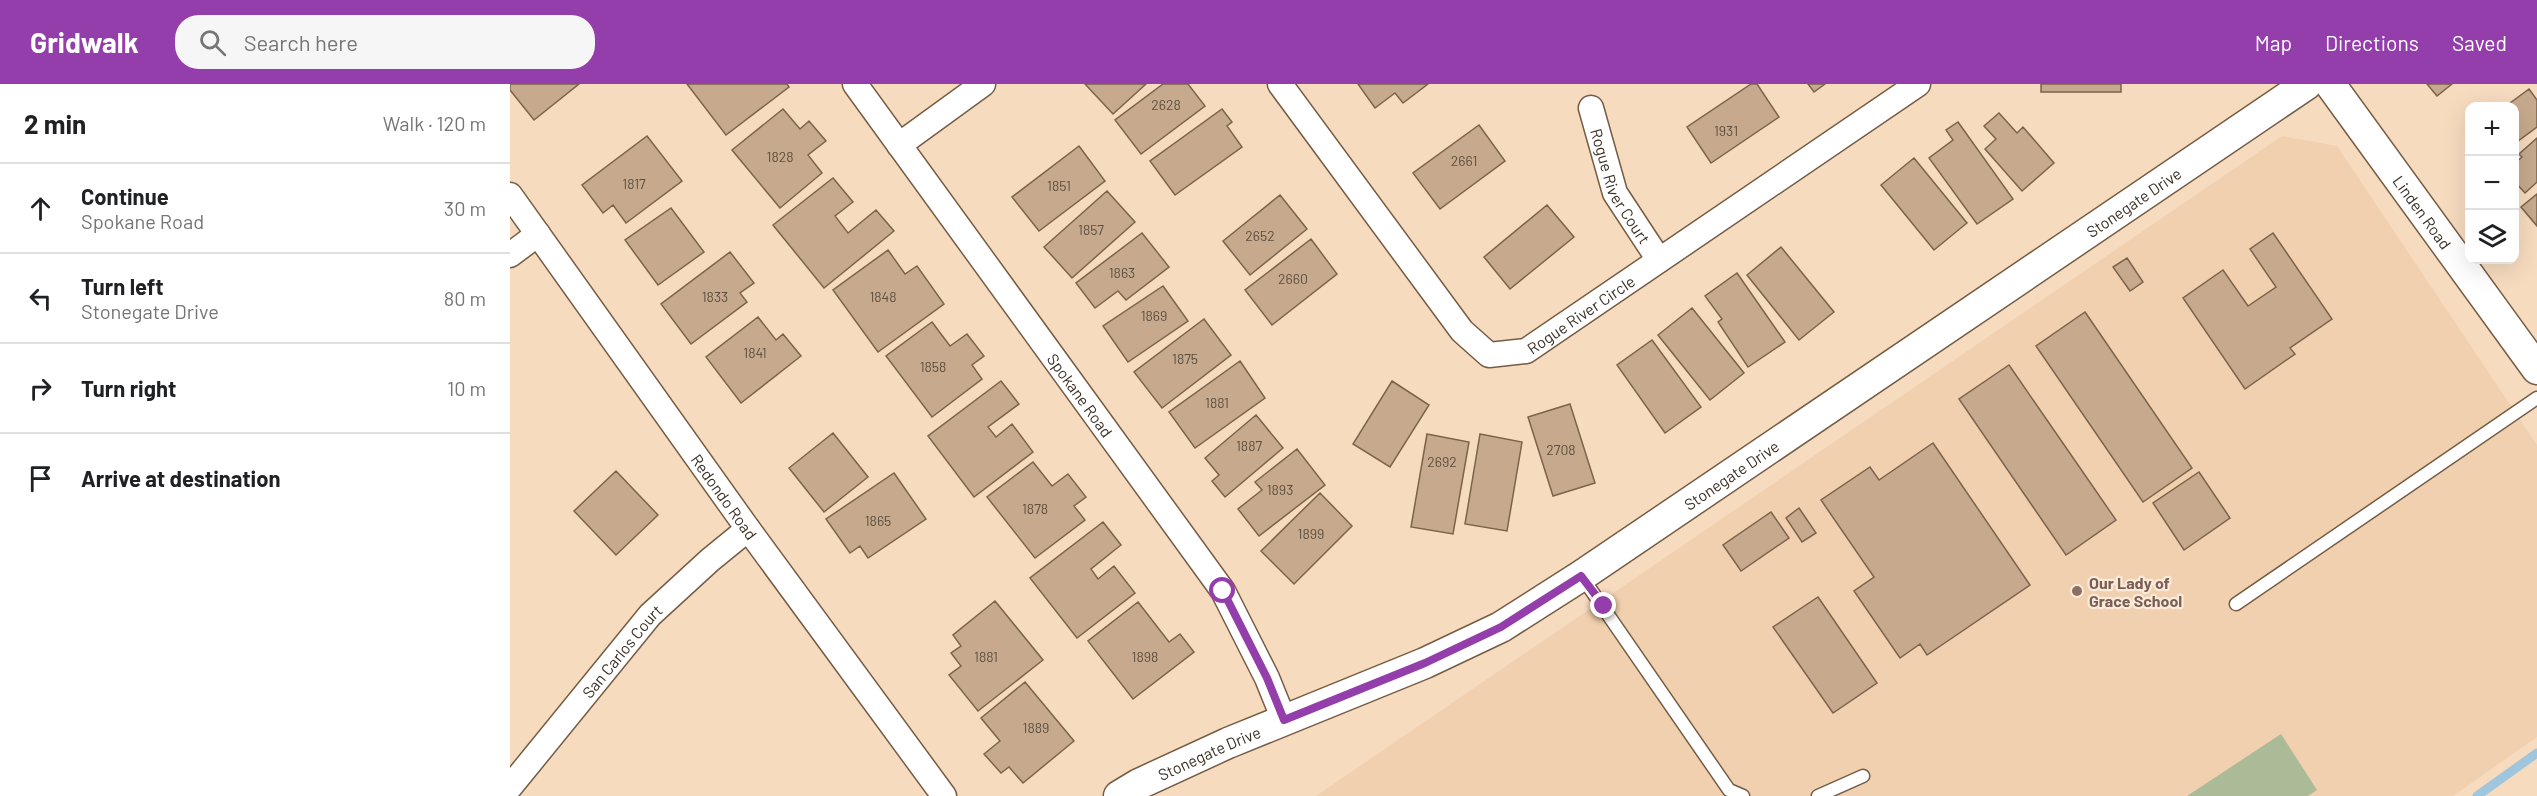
<!DOCTYPE html>
<html lang="en">
<head>
<meta charset="utf-8">
<style>
	body { margin:0; font-family:Barlow,sans-serif; background:#f6f6f6; color:#202124 }
	.controls { position:absolute; right:18px; top:18px; display:grid; overflow:hidden; border-radius:12px; box-shadow:0 6px 24px #0002 }
	.controls button { width:54px; height:54px; display:grid; place-items:center; padding:0; border:0; border-bottom:2px solid #e0e0e0; background:#fff; color:#202124; font:30px sans-serif }
	.stop { position:absolute; width:18px; height:18px; margin:-14px; border:4px solid #933eab; border-radius:50%; background:#fff }
	.stop.end { background:#933eab; border-color:#fff; box-shadow:0 2px 6px #0008 }
	.list { margin:0; padding:0; list-style:none }
	h2 { display:flex; justify-content:space-between; align-items:center; height:78px; margin:0; padding:0 24px; font-size:26px }
	h2 small { font-size:20px; font-weight:400; color:#757577 }
	.list li { display:grid; grid-template-columns:39px 1fr auto; gap:18px; align-items:center; box-sizing:border-box; height:90px; padding:0 24px; border-top:2px solid #e0e0e0 }
	.list b { display:block; font-size:22px; white-space:nowrap }
	.list p { margin:0; font-size:20px; white-space:nowrap; color:#757577 }
	.list em { font-size:20px; font-style:normal; color:#757577 }
	.icon { flex:none; width:33px; height:33px; fill:none; stroke:currentColor; stroke-width:2; stroke-linecap:round; stroke-linejoin:round }
	.map { position:relative; flex:none; width:2027px; height:712px; overflow:hidden }
	header { display:flex; align-items:center; gap:36px; box-sizing:border-box; height:84px; padding:0 30px; background:#933eab; color:#fff }
	header strong { font-size:28px }
	nav { display:flex; gap:33px; margin-inline-start:auto; font-size:21px }
	.search { width:420px; height:54px; background:#f6f6f6; display:flex; align-items:center; gap:15px; box-sizing:border-box; padding:0 21px; border-radius:24px; color:#757577; font-size:22px }
	main { display:flex }
	aside { flex:1; background:#fff }
	.map>svg:first-child { display:block }
	.built { fill:#f0d0ae }
	.pitch { fill:#acbb97 }
	.lines { fill:none; stroke-linecap:round; stroke-linejoin:round }
	.stream { stroke:#a0c6de; stroke-width:9 }
	.building { fill:#c7aa8d; stroke:#7c634b; stroke-width:1.5 }
	.service-casing { stroke:#755c44; stroke-width:15 }
	.minor-casing { stroke:#755c44; stroke-width:27 }
	.tertiary-casing { stroke:#755c44; stroke-width:33 }
	.service { stroke:#fff; stroke-width:12 }
	.minor { stroke:#fff; stroke-width:24 }
	.tertiary { stroke:#fff; stroke-width:30 }
	.route { stroke:#933eab; stroke-width:8 }
	.education-dot { fill:#8d6e63; stroke:#fbeada; stroke-width:2 }
	.labels { text-anchor:middle; dominant-baseline:central; stroke-width:4.5; stroke-linejoin:round; paint-order:stroke }
	.number-label { font-size:14px; fill:#5d4e3f }
	.street-label { font-size:16px; fill:#3a2f25; stroke:#fbeada }
	.education-label { font-size:16px; font-weight:bold; fill:#785e54; stroke:#fbeada; text-anchor:start }
</style>
</head>
<body>
<header>
<strong>Gridwalk</strong>
<div class="search"><svg class="icon" aria-label="search" viewBox="0 0 24 24"><circle cx="10" cy="10" r="6"/><path d="M15 15l6 6"/></svg>Search here</div>
<nav><a>Map</a><a>Directions</a><a>Saved</a></nav>
</header>
<main>
<aside>
<h2>2 min<small>Walk · 120 m</small></h2>
<ul class="list">
<li><svg class="icon" aria-label="ahead" viewBox="0 0 24 24"><path d="M12 20V5M6 11l6-6 6 6"/></svg><div><b>Continue</b><p>Spokane Road</p></div><em>30 m</em></li>
<li><svg class="icon" aria-label="left" viewBox="0 0 24 24"><path d="M17 20v-9H6M10 6l-5 5 5 5"/></svg><div><b>Turn left</b><p>Stonegate Drive</p></div><em>80 m</em></li>
<li><svg class="icon" aria-label="right" viewBox="0 0 24 24"><path d="M7 20v-9h11M14 6l5 5-5 5"/></svg><div><b>Turn right</b></div><em>10 m</em></li>
<li><svg class="icon" aria-label="arrive" viewBox="0 0 24 24"><path d="M6 21V4h12l-3 4 3 4H6"/></svg><div><b>Arrive at destination</b></div></li>
</ul>
</aside>
<div class="map">
<svg width="2027" height="712" viewBox="0 0 2027 712">
	<rect width="100%" height="100%" fill="#f7dbbf"/>
	<path class="built" d="M1772,52L1827,62L2027,361V653L1943,712H806Z"/>
	<path class="pitch" d="M1771,650L1807,706L1798,712H1677Z"/>
	<g class="lines">
		<path class="stream" d="M1967,712L2027,669"/>
	</g>
	<path class="building" d="M0,0H69L24,36L0,6Z
		M177,0H277L279,3L216,51Z
		M575,0H636L603,30Z
		M653,0H678L695,22L631,70L605,36Z
		M848,0H918L893,19L885,9L865,24Z
		M1241,0H1247L1269,33L1201,79L1177,43Z
		M1298,0H1315L1304,8Z
		M1531,0H1611V8H1531Z
		M1917,0H1942L1927,12Z
		M2019,5L2027,16V43L2004,60V22H1996Z
		M273,25L290,45L299,37L316,57L298,71L312,89L270,124L222,66Z
		M712,25L722,38L717,42L732,63L665,111L640,77Z
		M1489,29L1507,49L1513,43L1544,79L1512,107L1475,65L1486,55L1474,42Z
		M1448,38L1503,115L1467,140L1419,74L1443,56L1436,46Z
		M969,41L995,77L930,125L903,89Z
		M137,52L172,97L116,139L103,121L93,129L72,101Z
		M2027,54V98L2015,109L2004,97V80L2012,73L2009,70Z
		M569,62L595,97L529,147L502,113Z
		M1404,74L1457,139L1424,166L1371,101Z
		M323,94L343,118L325,132L338,149L366,126L384,147L314,204L263,141Z
		M597,107L625,138L562,194L534,163Z
		M2027,110V142L2011,123Z
		M770,111L797,145L740,191L713,157Z
		M1037,121L1064,153L1000,205L974,173Z
		M161,124L194,168L148,201L115,156Z
		M632,149L659,183L616,216L608,207L585,224L566,199Z
		M1763,149L1822,235L1780,264L1785,270L1735,305L1673,214L1713,186L1738,222L1766,203L1740,165Z
		M801,155L827,190L762,241L735,206Z
		M1271,163L1324,228L1289,256L1237,191Z
		M378,166L395,190L407,182L434,220L368,268L323,206Z
		M220,168L244,199L230,209L237,218L181,260L151,220Z
		M1617,174L1633,198L1620,207L1603,183Z
		M1227,189L1275,258L1238,283L1208,238L1212,235L1195,212Z
		M653,202L678,237L618,278L593,242Z
		M1182,224L1234,289L1200,316L1148,251Z
		M1575,228L1682,384L1633,418L1526,262Z
		M248,233L266,256L273,250L291,272L231,319L196,273Z
		M694,235L721,271L652,324L624,288Z
		M422,238L440,262L457,250L474,272L462,281L472,295L422,333L376,272Z
		M1142,256L1191,323L1155,349L1107,281Z
		M730,277L755,314L685,364L659,328Z
		M1499,281L1606,436L1556,471L1449,315Z
		M491,297L509,320L478,343L486,353L502,340L523,368L464,413L418,352Z
		M882,297L919,321L880,383L843,360Z
		M1060,320L1085,399L1043,412L1018,333Z
		M746,331L773,364L715,413L702,397L709,391L695,374Z
		M323,349L358,393L314,428L279,384Z
		M917,350L959,358L943,450L901,443Z
		M970,350L1012,358L997,447L955,440Z
		M1423,359L1520,501L1417,571L1410,560L1390,574L1344,507L1364,493L1311,416L1360,383L1369,396Z
		M787,365L815,401L749,452L728,425L752,406L745,398Z
		M523,378L542,402L558,390L576,413L564,422L575,436L525,474L477,413Z
		M106,387L148,431L106,471L64,427Z
		M1689,388L1720,434L1674,466L1643,419Z
		M384,389L416,435L358,474L350,462L340,469L316,435Z
		M810,409L842,442L784,500L751,467Z
		M1289,424L1306,449L1292,458L1276,434Z
		M1261,428L1279,454L1231,487L1213,461Z
		M593,438L611,461L581,485L588,495L604,482L625,509L567,554L520,494Z
		M1308,513L1367,599L1323,629L1263,543Z
		M485,517L533,576L468,627L439,591L451,582L441,569L451,562L443,551Z
		M628,518L659,558L670,550L684,568L623,615L578,557Z
		M515,598L564,657L513,699L499,683L491,689L474,670L490,657L471,634Z"/>
	<g class="lines">
		<g class="service-casing">
			<path id="service" d="M1072,493L1219,706L1233,712
				M1726,520L2027,314
				M1308,712L1353,692"/>
		</g>
		<g class="minor-casing">
			<g id="minor">
				<path id="s1" d="M345,0L713,507L757,594L774,636"/>
				<path id="s2" d="M770,0L952,247L979,271L1016,267L1408,0"/>
				<path id="s3" d="M1081,24L1105,109L1149,176"/>
				<path d="M389,61L473,0"/>
				<path id="s4" d="M0,111L238,445L434,712"/>
				<path d="M0,171L28,150"/>
				<path id="s5" d="M0,703L140,531L200,476L238,445"/>
			</g>
		</g>
		<g class="tertiary-casing">
			<g id="tertiary">
				<path id="s6" d="M1820,0L2027,285"/>
				<path id="s7" d="M609,712L629,700L718,659L915,579L991,543L1071,492L1797,0"/>
			</g>
		</g>
		<use href="#service" class="service"/>
		<use href="#minor" class="minor"/>
		<use href="#tertiary" class="tertiary"/>
	</g>
	<g class="lines">
		<path class="route" d="M713,507L757,594L774,636L915,579L991,543L1071,492L1094,522"/>
	</g>
	<circle class="education-dot" cx="1567" cy="507" r="6"/>
	<g class="labels">
		<g class="number-label">
			<text x="656" y="20">2628</text>
			<text x="1216" y="46">1931</text>
			<text x="270" y="72">1828</text>
			<text x="954" y="76">2661</text>
			<text x="124" y="99">1817</text>
			<text x="549" y="101">1851</text>
			<text x="581" y="145">1857</text>
			<text x="750" y="151">2652</text>
			<text x="612" y="188">1863</text>
			<text x="783" y="194">2660</text>
			<text x="205" y="212">1833</text>
			<text x="373" y="212">1848</text>
			<text x="644" y="231">1869</text>
			<text x="245" y="268">1841</text>
			<text x="675" y="274">1875</text>
			<text x="423" y="282">1858</text>
			<text x="707" y="318">1881</text>
			<text x="739" y="361">1887</text>
			<text x="1051" y="365">2708</text>
			<text x="932" y="377">2692</text>
			<text x="770" y="405">1893</text>
			<text x="525" y="424">1878</text>
			<text x="368" y="436">1865</text>
			<text x="801" y="449">1899</text>
			<text x="476" y="572">1881</text>
			<text x="635" y="572">1898</text>
			<text x="526" y="643">1889</text>
		</g>
		<g class="street-label">
			<text stroke="none"><textPath href="#s3" startOffset="84">Rogue River Court</textPath></text>
			<text stroke="none"><textPath href="#s7" startOffset="1180">Stonegate Drive</textPath></text>
			<text stroke="none"><textPath href="#s6" startOffset="158">Linden Road</textPath></text>
			<text stroke="none"><textPath href="#s2" startOffset="446">Rogue River Circle</textPath></text>
			<text stroke="none"><textPath href="#s1" startOffset="384">Spokane Road</textPath></text>
			<text stroke="none"><textPath href="#s7" startOffset="694">Stonegate Drive</textPath></text>
			<text stroke="none"><textPath href="#s4" startOffset="370">Redondo Road</textPath></text>
			<text stroke="none"><textPath href="#s5" startOffset="176">San Carlos Court</textPath></text>
			<text stroke="none"><textPath href="#s7" startOffset="100">Stonegate Drive</textPath></text>
		</g>
		<g class="education-label">
			<text x="1579" y="498">Our Lady of<tspan x="1579" dy="18">Grace School</tspan></text>
		</g>
	</g>
</svg>
<div class="controls">
<button>+</button>
<button>−</button>
<button><svg class="icon" aria-label="layers" viewBox="0 0 24 24"><path d="M12 4l9 5-9 5-9-5zM3 14l9 5 9-5"/></svg></button>
</div>
<div class="stop" style="left:713px;top:507px"></div>
<div class="stop end" style="left:1094px;top:522px"></div>
</div>
</main>
</body>
</html>
